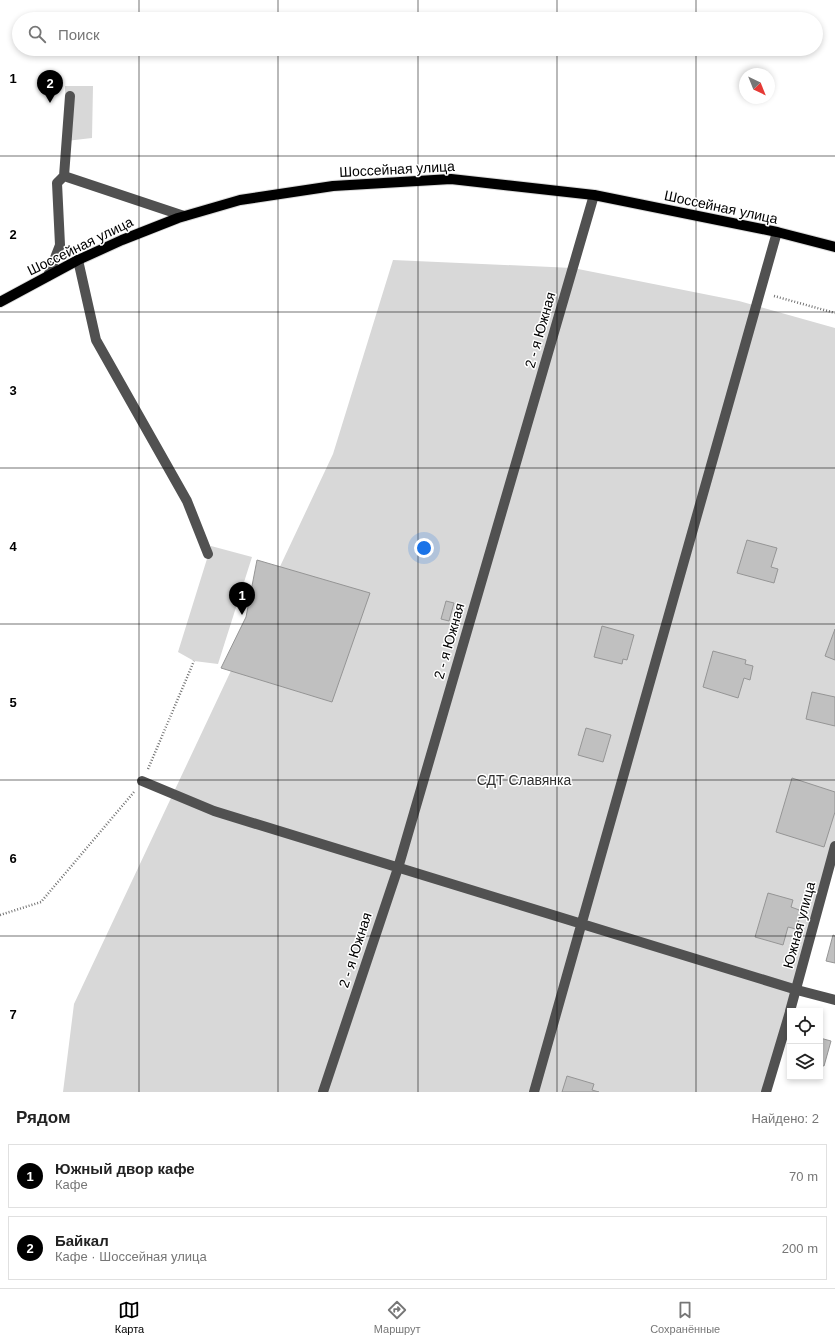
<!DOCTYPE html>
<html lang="ru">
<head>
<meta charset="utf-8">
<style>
	body { margin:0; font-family:Helvetica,sans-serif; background:#f2f2f2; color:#222 }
	.controls { position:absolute; right:12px; bottom:12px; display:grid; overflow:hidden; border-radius:0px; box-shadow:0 2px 6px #0003 }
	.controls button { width:36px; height:36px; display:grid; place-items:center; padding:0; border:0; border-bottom:1px solid #e0e0e0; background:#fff; color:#222; font:20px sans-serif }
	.compass { position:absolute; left:739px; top:68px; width:36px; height:36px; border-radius:50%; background:#fff; box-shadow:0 2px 6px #0003; rotate:137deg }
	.you { position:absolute; left:424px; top:548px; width:14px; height:14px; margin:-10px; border:3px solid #fff; border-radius:50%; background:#1a73e8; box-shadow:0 0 0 6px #1a73e833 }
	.badge { display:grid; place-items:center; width:26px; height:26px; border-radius:50%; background:#000; color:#fff; font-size:13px; font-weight:700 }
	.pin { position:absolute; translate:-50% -33px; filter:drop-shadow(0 1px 2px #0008) }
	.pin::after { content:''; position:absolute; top:21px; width:14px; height:12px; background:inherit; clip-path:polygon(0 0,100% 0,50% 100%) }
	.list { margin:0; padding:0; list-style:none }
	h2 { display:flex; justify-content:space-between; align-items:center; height:52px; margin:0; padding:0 16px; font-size:17px }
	h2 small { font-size:13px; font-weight:400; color:#767676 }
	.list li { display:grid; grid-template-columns:26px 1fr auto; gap:12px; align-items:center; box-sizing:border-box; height:64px; margin:0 8px 8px; padding:0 8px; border:1px solid #e0e0e0; border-radius:0px }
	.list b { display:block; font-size:15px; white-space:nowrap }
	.list p { margin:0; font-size:13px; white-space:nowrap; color:#767676 }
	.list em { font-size:13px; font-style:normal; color:#767676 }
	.icon { flex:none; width:22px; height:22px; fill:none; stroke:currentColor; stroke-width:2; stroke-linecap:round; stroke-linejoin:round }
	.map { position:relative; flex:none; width:835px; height:1092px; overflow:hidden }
	.search { position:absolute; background:#fff; box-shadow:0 2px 6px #0003; left:12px; right:12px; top:12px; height:44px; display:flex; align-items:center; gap:10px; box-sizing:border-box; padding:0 14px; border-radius:22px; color:#767676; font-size:15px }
	.sheet { height:196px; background:#fff }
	nav { display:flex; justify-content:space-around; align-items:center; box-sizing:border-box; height:56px; border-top:1px solid #e0e0e0; background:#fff; font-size:11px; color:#767676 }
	nav a { display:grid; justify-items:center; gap:2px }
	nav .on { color:#000 }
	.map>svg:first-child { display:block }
	.green { fill:#d8d8d8 }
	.building { fill:#c0c0c0; stroke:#959595 }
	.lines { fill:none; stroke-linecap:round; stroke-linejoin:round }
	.major-casing { stroke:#dbdbdb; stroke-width:12 }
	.path { stroke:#737373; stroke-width:2.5; stroke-dasharray:1 2; stroke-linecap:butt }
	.minor { stroke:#515151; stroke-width:10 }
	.major { stroke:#000; stroke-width:10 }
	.grid { fill:none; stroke:#000; stroke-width:1; stroke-opacity:0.55 }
	.labels { text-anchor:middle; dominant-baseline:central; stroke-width:3; stroke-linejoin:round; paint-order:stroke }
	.street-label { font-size:14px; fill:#000; stroke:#fff }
	.park-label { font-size:14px; fill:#2f2f2f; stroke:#fff }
	.grid-label { font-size:13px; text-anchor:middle; font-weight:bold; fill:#000; stroke:#fff; stroke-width:3; stroke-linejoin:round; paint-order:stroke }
</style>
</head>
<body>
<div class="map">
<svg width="835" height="1092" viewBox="0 0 835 1092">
	<rect width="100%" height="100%" fill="#fff"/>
	<path class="green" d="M65,86H93L92,138L66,141Z
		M393,260L573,268L739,301L835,328V840L797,990L766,1092H63L74,1004L333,454Z
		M211,546L252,557L218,664L194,661L178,652Z"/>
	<path class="building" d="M747,540L777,548L771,567L778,569L774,583L737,573Z
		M257,560L370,593L332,702L221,668L246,617Z
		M446,601L454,603L449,621L441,619Z
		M602,626L634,635L627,660L623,659L622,664L594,657Z
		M835,629V660L825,656Z
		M713,651L746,660L745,664L753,666L750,680L744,678L738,698L703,687Z
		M812,692L835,697V726L806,719Z
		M586,728L611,735L603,762L578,755Z
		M792,778L835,792V812L824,847L776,832Z
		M768,893L793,900L791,907L802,911L796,929L788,927L783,945L755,937Z
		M833,935L835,936V963L826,961Z
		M820,1038L831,1041L824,1066L820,1065Z
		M567,1076L594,1084L592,1090L599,1092H562Z"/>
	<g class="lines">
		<g class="major-casing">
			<path id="major" d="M0,302L78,260L122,240L178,218L240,200L333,186L451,179L594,195L777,232L835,247"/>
		</g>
		<path class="path" d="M774,296L835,313
			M148,769L194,661
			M0,915L41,902L134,792"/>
		<path class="minor" d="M70,96L64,176L184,216
			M78,260L96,340L187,501L208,554
			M48,276L60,245L57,183L64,176
			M142,781L214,811L797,990L835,1000
			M790,1011L835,846
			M323,1092L398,868L594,195
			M534,1092L777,232
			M766,1092L790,1012"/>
		<use href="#major" class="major"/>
	</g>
	<path class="grid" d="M139,0V19M278,0V19M418,0V19M557,0V19M696,0V19M139,49V1092M278,49V1092M418,49V1092M557,49V1092M696,49V1092M0,156H835M0,312H835M0,468H835M0,624H835M0,780H835M0,936H835"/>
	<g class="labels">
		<g class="street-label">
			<text transform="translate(397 169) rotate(-3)">Шоссейная улица</text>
			<text transform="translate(721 207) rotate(12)">Шоссейная улица</text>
			<text transform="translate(80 246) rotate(-26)">Шоссейная улица</text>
			<text transform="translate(540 330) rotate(-74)">2 - я Южная</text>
			<text transform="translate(449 641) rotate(-74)">2 - я Южная</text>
			<text transform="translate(799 925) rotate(-75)">Южная улица</text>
			<text transform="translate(355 950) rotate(-72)">2 - я Южная</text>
		</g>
		<g class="park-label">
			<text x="524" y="780">СДТ Славянка</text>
		</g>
	</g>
	<g class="grid-label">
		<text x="13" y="83">1</text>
		<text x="13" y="239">2</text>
		<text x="13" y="395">3</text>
		<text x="13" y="551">4</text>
		<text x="13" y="707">5</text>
		<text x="13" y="863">6</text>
		<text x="13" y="1019">7</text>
	</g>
</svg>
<div class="controls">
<button><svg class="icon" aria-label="locate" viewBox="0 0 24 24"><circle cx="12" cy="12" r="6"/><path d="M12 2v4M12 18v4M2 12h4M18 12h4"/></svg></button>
<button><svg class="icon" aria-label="layers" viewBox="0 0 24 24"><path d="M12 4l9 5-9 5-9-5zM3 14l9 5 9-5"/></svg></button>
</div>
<svg class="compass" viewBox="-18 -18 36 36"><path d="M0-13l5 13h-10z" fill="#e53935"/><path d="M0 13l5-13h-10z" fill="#767676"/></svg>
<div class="you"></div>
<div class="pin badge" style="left:242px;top:615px">1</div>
<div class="pin badge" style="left:50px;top:103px">2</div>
<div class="search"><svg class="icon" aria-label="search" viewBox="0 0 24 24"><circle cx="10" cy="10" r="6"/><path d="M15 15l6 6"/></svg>Поиск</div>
</div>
<section class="sheet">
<h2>Рядом<small>Найдено: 2</small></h2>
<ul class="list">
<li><span class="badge">1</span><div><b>Южный двор кафе</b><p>Кафе</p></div><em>70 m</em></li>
<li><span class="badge">2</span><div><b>Байкал</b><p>Кафе · Шоссейная улица</p></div><em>200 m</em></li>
</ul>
</section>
<nav>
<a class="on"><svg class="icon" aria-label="map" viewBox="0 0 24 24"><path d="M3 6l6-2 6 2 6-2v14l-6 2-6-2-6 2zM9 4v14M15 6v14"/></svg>Карта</a>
<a><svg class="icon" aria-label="directions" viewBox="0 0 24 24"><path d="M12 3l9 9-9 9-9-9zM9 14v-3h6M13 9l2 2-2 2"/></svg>Маршрут</a>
<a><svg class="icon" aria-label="saved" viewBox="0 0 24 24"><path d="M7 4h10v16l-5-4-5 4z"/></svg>Сохранённые</a>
</nav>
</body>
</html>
